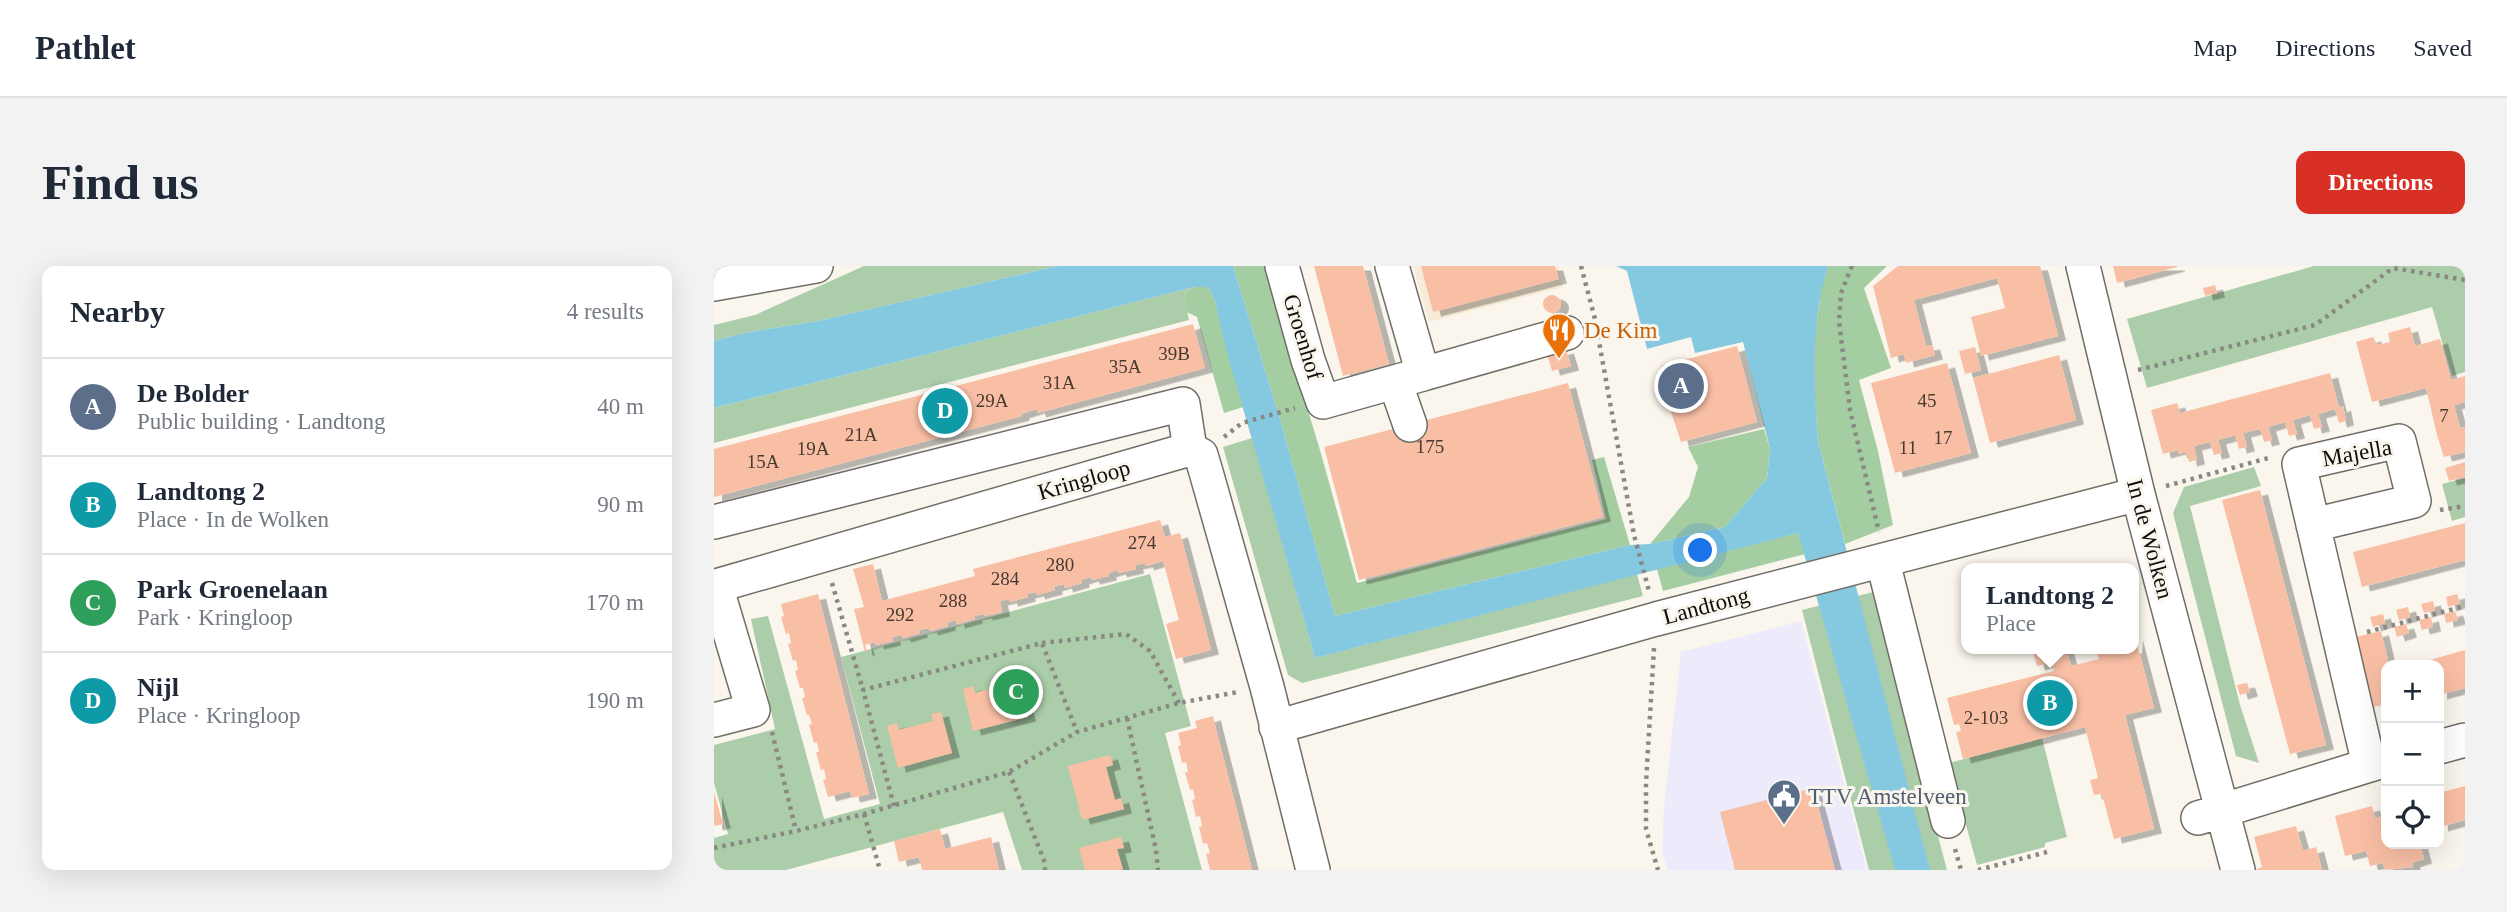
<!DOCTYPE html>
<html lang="en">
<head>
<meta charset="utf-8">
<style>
	body { margin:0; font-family:"Times New Roman",serif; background:#f2f2f3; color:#1f2937 }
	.controls { position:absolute; right:21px; bottom:21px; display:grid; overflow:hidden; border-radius:14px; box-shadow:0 7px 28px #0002 }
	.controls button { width:63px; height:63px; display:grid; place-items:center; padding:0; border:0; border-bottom:2px solid #e0e1e3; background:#fff; color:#1f2937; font:35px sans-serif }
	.you { position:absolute; left:987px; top:285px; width:24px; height:24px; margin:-18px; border:5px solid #fff; border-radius:50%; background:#1a73e8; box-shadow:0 0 0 10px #1a73e833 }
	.badge { display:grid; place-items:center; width:46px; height:46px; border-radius:50%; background:#d93025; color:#fff; font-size:23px; font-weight:700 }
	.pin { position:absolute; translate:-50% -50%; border:4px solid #fff; box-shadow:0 2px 7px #0006 }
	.popup { position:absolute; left:1247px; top:297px; width:178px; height:91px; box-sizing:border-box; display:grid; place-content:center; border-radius:14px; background:#fff; filter:drop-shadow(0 2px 5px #0005); font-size:23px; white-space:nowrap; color:#747a83 }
	.popup b { font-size:26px; color:#1f2937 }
	.popup::after { content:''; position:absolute; left:50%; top:100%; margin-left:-14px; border:14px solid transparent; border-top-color:#fff }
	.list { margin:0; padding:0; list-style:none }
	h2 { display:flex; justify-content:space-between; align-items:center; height:91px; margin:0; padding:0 28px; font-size:30px }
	h2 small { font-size:23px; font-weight:400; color:#747a83 }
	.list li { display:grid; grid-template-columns:46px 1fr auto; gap:21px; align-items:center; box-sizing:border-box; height:98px; padding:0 28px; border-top:2px solid #e0e1e3 }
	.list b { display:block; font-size:26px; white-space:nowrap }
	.list p { margin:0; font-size:23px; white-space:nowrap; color:#747a83 }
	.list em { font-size:23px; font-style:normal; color:#747a83 }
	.icon { flex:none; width:38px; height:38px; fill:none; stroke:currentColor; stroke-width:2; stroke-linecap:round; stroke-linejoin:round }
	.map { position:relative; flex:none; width:1751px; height:604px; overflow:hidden; border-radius:14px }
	header { display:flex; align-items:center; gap:42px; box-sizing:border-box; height:98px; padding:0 35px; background:#fff; border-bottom:2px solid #e0e1e3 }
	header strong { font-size:33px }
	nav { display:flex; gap:38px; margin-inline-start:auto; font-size:24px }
	.intro { display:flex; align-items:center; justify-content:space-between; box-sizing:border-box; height:168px; padding:0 42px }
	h1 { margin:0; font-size:49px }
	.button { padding:18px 32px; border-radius:14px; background:#d93025; color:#fff; font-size:24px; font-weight:700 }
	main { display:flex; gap:42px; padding:0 42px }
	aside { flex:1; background:#fff; border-radius:14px; box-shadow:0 7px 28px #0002 }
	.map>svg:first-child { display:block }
	.commercial { fill:#f8ebd7 }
	.education { fill:#edeafc }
	.green { fill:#accda9 }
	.forest { fill:#a4cda1 }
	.water { fill:#84c9df }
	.building { fill:#f9bfa5; filter:url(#shadow) }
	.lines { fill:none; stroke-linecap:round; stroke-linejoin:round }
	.minor-casing { stroke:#716e66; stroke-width:36 }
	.path { stroke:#8a8882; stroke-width:4.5; stroke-dasharray:3.5 5; stroke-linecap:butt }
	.minor { stroke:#fff; stroke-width:33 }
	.labels { text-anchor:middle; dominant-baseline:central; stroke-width:6; stroke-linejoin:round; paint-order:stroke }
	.number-label { font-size:19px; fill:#493a31 }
	.food-label { font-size:23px; fill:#c56008; stroke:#faf6ed; text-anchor:start }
	.street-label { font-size:23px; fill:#0e0d0a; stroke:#faf6ed }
	.service-label { font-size:23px; fill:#4e5e75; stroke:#faf6ed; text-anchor:start }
</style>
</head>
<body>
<header>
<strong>Pathlet</strong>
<nav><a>Map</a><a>Directions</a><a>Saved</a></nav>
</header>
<div class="intro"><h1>Find us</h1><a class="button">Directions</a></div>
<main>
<aside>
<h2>Nearby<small>4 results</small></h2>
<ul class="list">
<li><span class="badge" style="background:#5c6f8a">A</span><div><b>De Bolder</b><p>Public building · Landtong</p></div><em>40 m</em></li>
<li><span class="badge" style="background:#0f9aa8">B</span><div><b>Landtong 2</b><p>Place · In de Wolken</p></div><em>90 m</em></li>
<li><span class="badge" style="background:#2e9e5b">C</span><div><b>Park Groenelaan</b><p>Park · Kringloop</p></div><em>170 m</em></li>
<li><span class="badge" style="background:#0f9aa8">D</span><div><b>Nijl</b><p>Place · Kringloop</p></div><em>190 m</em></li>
</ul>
</aside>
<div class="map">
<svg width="1751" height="604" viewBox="0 0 1751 604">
	<defs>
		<filter id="shadow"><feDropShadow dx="8" dy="4.5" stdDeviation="0" flood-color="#0004"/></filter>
	</defs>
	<rect width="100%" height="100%" fill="#faf6ed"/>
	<path class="commercial" d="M699,0H844L849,21L715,56Z"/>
	<path class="education" d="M1087,355L1153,604H954L948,586L950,542L967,386Z"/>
	<path class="green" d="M150,0H343L104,55L30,67L0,75V59L41,49Z
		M1600,0H1751V106L1738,110L1718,41L1433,122L1413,53Z
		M480,21L470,29L475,54L0,177V142Z
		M538,172L601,392L923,308L929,330L588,417L574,409L509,181Z
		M1540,201L1547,220L1476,240L1526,439L1545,497L1522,490L1459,247L1470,221Z
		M1751,212V251L1738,255L1728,218Z
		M436,308L477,460L451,467L488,604H308L289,546L72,604H0V572L14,568L0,517V479L61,463L37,353L54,350L110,553L166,538L127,391Z
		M1159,326L1233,604H1155L1088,344Z
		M1328,472L1353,571L1331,577V581L1263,599L1235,497Z"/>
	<path class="forest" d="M519,0H550L606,184L643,317L892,253L878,194L890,191L916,279L621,350L566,153Z
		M1114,0H1173L1150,22L1177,102L1145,114L1164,185L1179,259L1131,278L1104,175L1099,108L1100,74L1108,19Z
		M480,21H494L501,35L529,141L510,147L483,51L473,46L470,29Z
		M1050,163L1056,183L1053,212L1011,261L936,278L975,231L984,201L974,181Z
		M1084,267L1091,288L949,325L943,303Z"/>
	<path class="water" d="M343,0H519L566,153L621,350L916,279L936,278L1011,261L1053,212L1056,183L1029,76L981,87L977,71L933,83L913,5L902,0H1114C1096,58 1100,116 1104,175L1216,604H1181L1084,267L601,392L515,94L501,35L494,21H480L0,142V75L30,67L104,55Z"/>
	<path class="building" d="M600,0H649L675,98L629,110Z
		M707,0H841L845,13L719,46Z
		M1184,0H1326L1344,70L1267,90L1257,51L1291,42L1283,12L1200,34L1212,80L1218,79L1221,89L1192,97L1190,88L1177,92L1159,20Z
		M1399,0H1463V1L1403,17Z
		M1501,19L1503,27L1491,30L1489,22Z
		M829 38a9 9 0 1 1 18 0a9 9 0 1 1-18 0Z
		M479,58L491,102L324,147L323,143L307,148L308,150L0,231V183Z
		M1696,61L1701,80L1726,73L1737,114L1751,110V136L1740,139L1746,162L1751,161V186L1730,191L1723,169L1712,122L1658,136L1642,76L1659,71L1663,79L1676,76L1674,67Z
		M1023,80L1043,156L967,176L956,143L962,141L958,126L962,125L959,113L952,115L947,100Z
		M1261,81L1267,104L1251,108L1245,85Z
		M852,83L857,100L838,105L833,88Z
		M1345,89L1362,154L1276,177L1259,112Z
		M1233,97L1257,187L1181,207L1157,117Z
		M1616,107L1625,142L1629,140L1632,155L1625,157L1621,143L1604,148L1608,161L1600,163L1596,149L1579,154L1583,168L1575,170L1571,156L1554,161L1558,174L1550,176L1546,163L1529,167L1533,181L1525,183L1521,169L1504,174L1508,187L1500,189L1496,176L1480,180L1483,194L1475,196L1473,186L1465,188L1464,184L1449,188L1437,144L1463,137L1466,147Z
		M854,117L889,251L645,314L610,181Z
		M1751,196V211L1735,215L1731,202Z
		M1546,224L1612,479L1576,488L1508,234Z
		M446,254L451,271L466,267L497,384L462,393L452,358L465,354L449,295L432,300L431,297L421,299L422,303L405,307L404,304L394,307L395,310L378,314L377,311L367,314L368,317L351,322L350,318L340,321L341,324L323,329L322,326L313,328L314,331L296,336L295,333L286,335L288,346L271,350L270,348L260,350L261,353L243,358L242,354L233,357L234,360L216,365L215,362L205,364L206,367L189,372L188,369L178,371L179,375L162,379L161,376L151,379L153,385L151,386L140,343L150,341L139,303L159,298L168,335L261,310L259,303Z
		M1751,257V294L1648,321L1639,286Z
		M104,328L155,528L138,532L136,525L114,531L109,514L112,513L110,503L107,504L102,486H105L103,476L100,477L95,459L98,458L95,449H93L88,432L91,431L89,422H86L81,405L84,404L82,394L79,395L74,378L77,377L75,367L72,368L67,351L70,350L67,338Z
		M1743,328L1746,337L1734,341L1732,331Z
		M1719,335L1721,344L1710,347L1707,338Z
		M1694,341L1696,351L1685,354L1682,344Z
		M1741,345L1744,354L1732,357L1730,348Z
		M1669,348L1671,357L1659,361L1656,351Z
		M1717,351L1719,361L1708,364L1705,354Z
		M1692,358L1695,367L1683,371L1680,361Z
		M1667,365L1675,399H1672V438L1660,441L1642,371Z
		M1421,370L1440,442L1411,449L1440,563L1400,573L1388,528L1380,529L1376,514L1384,512L1371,461L1249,493L1242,466L1247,465L1245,458L1240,459L1233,432L1340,405L1338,396L1323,400L1319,385L1323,383H1352L1357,400L1385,393L1382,383H1420Z
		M1751,384V422L1725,429V399H1698Z
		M303,409L314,451L259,465L249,423L259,420L261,427L294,418L292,411Z
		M1533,417L1536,426L1526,429L1523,419Z
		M227,446L238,487L184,502L173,460L183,457L185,464L219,455L217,448Z
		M499,450L501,459L538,604H496L492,588L496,587L493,577L489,578L485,561L488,560L486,550L482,551L478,534L481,533L479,523L476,524L471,506H474L472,496L468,497L464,480L467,479L464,467L483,462L481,455Z
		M396,489L399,499L392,501L401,534L407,532L410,543L368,554L354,500Z
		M1751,520V554L1726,561L1725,527Z
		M1099,522L1121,604H1021L1006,546Z
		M0,526L9,558L1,560L0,557Z
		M1658,540L1661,552L1672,549V578H1706L1710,593L1698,597L1699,601L1671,604L1669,597L1656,600L1652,585L1631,590L1621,550Z
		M1582,560L1589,585L1602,581L1608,604H1540L1548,601L1540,571Z
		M226,563L231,583L277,571L285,604H208L205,591L185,596L180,575Z
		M407,571L410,582L403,583L409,604H371L365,582Z"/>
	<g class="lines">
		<g class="minor-casing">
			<path id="minor" d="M568,0L594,94L609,136L709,108L678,0
				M1369,0L1424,228L1524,604
				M0,18L102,0
				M709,108L853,67
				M681,116L696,159
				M0,256L469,138L476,183
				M1599,259L1700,235L1685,175L1585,198L1655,499
				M1169,296L1234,555
				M0,454L39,444L2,320L476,183L487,189L492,206L553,421L599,604
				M562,461L942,353L1424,228
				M1725,481L1751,474
				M1484,552L1672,494"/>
		</g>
		<path class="path" d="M867,0L881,53
			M1138,0L1127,27L1125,55L1136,144L1165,266
			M884,70L920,269L935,325
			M1424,104L1601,59L1679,2L1751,14
			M510,171L528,157L581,142
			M1452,220L1558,191
			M1726,244L1751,240
			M118,317L149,424
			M1653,366L1751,340
			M328,377L412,368L436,385L465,437
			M940,382L932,517V563L944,604
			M413,452L442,584L444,604
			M58,466L82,565
			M295,506L331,597V604
			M180,540L149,424L328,377L363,466
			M150,548L166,604
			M0,582L82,565L150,548L295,506L363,466L465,437L524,426
			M1241,583L1247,604
			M1264,604L1333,586"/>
		<use href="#minor" class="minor"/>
	</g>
	<defs>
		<g id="restaurant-pin" transform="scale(1.75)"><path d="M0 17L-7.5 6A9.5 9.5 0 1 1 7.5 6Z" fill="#e8710a" stroke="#faf6ed"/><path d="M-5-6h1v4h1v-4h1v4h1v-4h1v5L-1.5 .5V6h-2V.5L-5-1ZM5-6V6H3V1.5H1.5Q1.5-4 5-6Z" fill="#fff"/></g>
		<g id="civic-pin" transform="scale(1.75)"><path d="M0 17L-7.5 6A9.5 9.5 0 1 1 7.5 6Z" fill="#5c6f8a" stroke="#faf6ed"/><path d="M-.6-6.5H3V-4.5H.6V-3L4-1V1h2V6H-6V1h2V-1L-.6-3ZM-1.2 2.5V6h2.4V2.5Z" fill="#fff"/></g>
	</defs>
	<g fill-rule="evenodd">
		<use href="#restaurant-pin" x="845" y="64"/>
		<use href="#civic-pin" x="1070" y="530"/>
	</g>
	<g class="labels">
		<g class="number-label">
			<text x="460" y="87">39B</text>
			<text x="411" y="100">35A</text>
			<text x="345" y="116">31A</text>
			<text x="278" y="134">29A</text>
			<text x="1213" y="134">45</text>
			<text x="1730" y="149">7</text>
			<text x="147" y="168">21A</text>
			<text x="1229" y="171">17</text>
			<text x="716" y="180">175</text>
			<text x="1194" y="181">11</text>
			<text x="99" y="182">19A</text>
			<text x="49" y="195">15A</text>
			<text x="428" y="276">274</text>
			<text x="346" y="298">280</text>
			<text x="291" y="312">284</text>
			<text x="239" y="334">288</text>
			<text x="186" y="348">292</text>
			<text x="1272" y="451">2-103</text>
		</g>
		<g class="food-label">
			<text x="870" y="64">De Kim</text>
		</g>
		<g class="street-label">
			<text transform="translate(589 71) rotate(73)">Groenhof</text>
			<text transform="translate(1643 187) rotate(-10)">Majella</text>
			<text transform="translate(370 214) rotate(-16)">Kringloop</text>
			<text transform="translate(1436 273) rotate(75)">In de Wolken</text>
			<text transform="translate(992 340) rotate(-15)">Landtong</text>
		</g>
		<g class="service-label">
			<text x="1094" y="530">TTV Amstelveen</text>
		</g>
	</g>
</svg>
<div class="controls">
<button>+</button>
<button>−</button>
<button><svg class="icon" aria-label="locate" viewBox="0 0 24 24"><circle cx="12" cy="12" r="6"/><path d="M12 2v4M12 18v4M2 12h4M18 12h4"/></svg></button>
</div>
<div class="you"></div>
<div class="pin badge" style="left:967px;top:120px;background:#5c6f8a">A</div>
<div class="pin badge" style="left:1336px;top:437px;background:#0f9aa8">B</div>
<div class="popup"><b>Landtong 2</b>Place</div>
<div class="pin badge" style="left:302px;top:426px;background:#2e9e5b">C</div>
<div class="pin badge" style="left:231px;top:145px;background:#0f9aa8">D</div>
</div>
</main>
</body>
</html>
